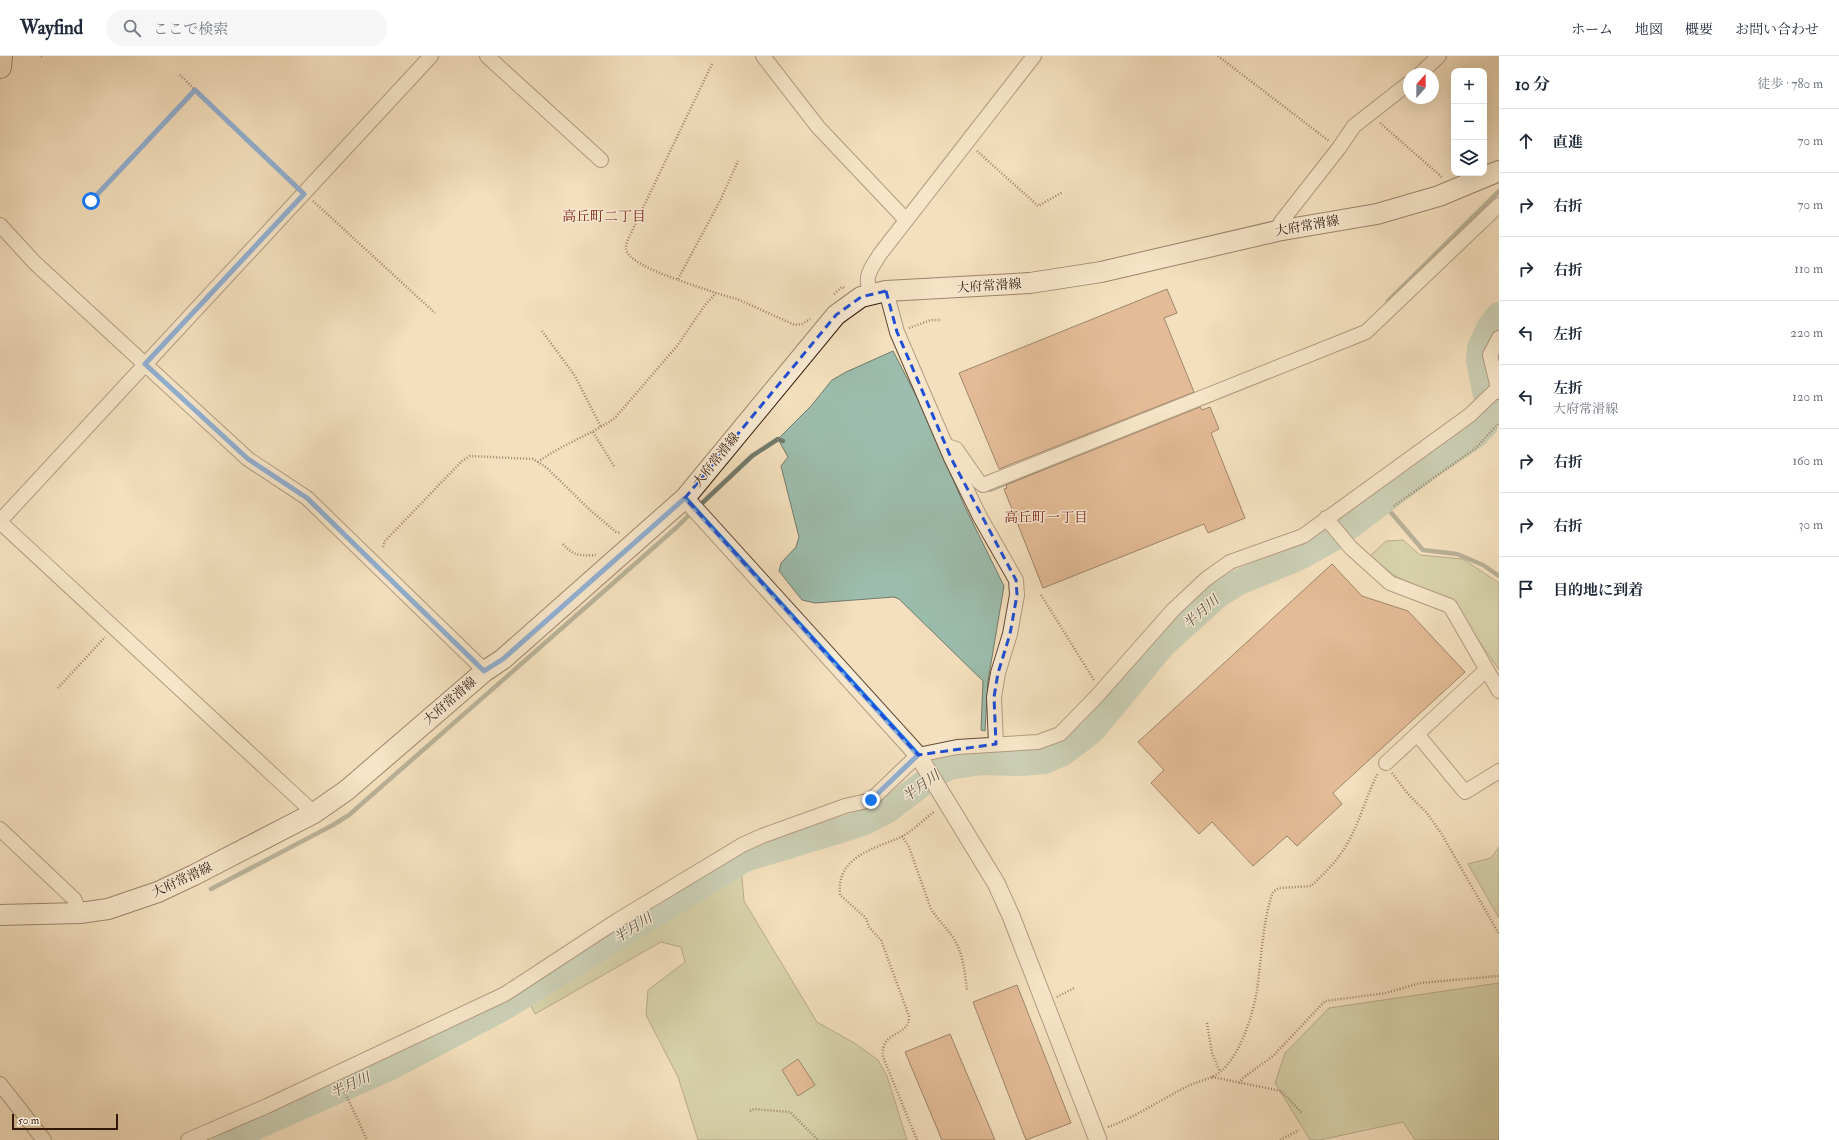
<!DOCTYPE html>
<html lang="ja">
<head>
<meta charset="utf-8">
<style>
	body { margin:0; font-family:"IM FELL Double Pica","Noto Serif JP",serif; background:#f6f6f7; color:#1f2937 }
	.controls { position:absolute; right:12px; top:12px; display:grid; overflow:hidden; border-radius:8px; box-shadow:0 4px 16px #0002 }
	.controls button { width:36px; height:36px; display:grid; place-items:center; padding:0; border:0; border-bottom:1px solid #e0e1e3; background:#fff; color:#1f2937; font:20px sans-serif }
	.compass { position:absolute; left:1403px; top:12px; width:36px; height:36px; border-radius:50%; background:#fff; box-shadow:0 4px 16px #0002; rotate:21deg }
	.scale { position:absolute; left:12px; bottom:10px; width:106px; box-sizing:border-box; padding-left:4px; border:2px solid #33170a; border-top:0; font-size:11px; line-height:14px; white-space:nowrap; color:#33170a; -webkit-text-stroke:3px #f8ebd5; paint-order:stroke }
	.stop { position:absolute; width:12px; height:12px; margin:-9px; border:3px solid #1a73e8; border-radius:50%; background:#fff }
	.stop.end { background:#1a73e8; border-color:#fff; box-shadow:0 1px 4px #0008 }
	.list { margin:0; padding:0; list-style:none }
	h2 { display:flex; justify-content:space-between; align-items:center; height:52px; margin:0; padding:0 16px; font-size:17px }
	h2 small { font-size:13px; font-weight:400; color:#747a83 }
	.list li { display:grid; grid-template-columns:26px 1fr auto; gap:12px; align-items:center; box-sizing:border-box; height:64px; padding:0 16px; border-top:1px solid #e0e1e3 }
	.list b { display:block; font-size:15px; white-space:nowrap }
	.list p { margin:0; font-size:13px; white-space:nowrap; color:#747a83 }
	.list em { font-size:13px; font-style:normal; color:#747a83 }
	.icon { flex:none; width:22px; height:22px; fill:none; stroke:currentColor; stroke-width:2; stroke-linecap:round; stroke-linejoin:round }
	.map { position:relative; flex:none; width:1499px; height:1084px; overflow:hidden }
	header { display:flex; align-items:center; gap:24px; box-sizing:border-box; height:56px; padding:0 20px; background:#fff; border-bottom:1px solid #e0e1e3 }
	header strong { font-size:19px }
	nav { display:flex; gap:22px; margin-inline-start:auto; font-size:14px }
	.search { width:280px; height:36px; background:#f6f6f7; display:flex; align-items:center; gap:10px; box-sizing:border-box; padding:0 14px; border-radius:16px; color:#747a83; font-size:15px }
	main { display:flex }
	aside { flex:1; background:#fff }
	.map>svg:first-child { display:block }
	.green { fill:#b6c395; stroke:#746d50 }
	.water { fill:#9cbdad; stroke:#727b6c }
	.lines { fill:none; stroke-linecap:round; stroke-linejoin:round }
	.stream { stroke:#727b6c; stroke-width:4.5 }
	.river { stroke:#9cbdad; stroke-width:26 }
	.building { fill:#cf9169; stroke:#33170a }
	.minor-casing { stroke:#634937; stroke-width:16 }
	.tertiary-casing { stroke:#634937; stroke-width:19 }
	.secondary-casing { stroke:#33170a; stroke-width:22 }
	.primary-casing { stroke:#33170a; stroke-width:24 }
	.path { stroke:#33170a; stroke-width:2.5; stroke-dasharray:1 2; stroke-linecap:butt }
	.minor { stroke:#f8ebd5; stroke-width:14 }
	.tertiary { stroke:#f8ebd5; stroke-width:17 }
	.secondary { stroke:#f8ebd5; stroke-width:20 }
	.primary { stroke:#f4e0be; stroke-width:22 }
	.route { stroke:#1a73e8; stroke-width:5 }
	.marked { fill:none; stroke:#1d4ed8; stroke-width:3; stroke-dasharray:8 5; stroke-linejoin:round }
	.labels { text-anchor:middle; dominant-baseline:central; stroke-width:3; stroke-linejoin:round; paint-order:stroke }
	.street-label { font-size:13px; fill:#33170a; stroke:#f8ebd5 }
	.neighbourhood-label { font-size:14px; fill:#7a1f14; stroke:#f8ebd5 }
	.water-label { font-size:14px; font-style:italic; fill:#585143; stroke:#f8ebd5 }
</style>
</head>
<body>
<header>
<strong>Wayfind</strong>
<div class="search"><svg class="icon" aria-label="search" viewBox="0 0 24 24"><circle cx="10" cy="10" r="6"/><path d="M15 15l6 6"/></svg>ここで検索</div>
<nav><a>ホーム</a><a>地図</a><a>概要</a><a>お問い合わせ</a></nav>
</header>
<main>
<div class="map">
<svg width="1499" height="1084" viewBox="0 0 1499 1084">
	<rect width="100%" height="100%" fill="#f4e0be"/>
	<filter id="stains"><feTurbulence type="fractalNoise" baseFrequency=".005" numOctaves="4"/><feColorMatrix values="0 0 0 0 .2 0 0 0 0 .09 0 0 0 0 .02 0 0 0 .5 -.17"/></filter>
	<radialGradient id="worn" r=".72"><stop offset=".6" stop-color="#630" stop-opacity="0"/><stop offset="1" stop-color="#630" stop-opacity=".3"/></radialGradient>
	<path class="green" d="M1403,484L1420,499L1463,503L1499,527V614L1453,547L1395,520L1370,500L1386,485Z
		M1499,791V862L1468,808L1491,802Z
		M741,809L744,845L817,966L856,988L878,1004L887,1020L907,1084H698L678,1021L646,959L648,934L685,906L681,891L661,886L535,958L529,946Z
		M1499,927V1084H1415L1403,1066L1320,1084H1310L1275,1027L1285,997L1329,952Z"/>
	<path class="water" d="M893,295L922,351L964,449L1004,530L988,625L985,675L981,674L983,625L899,543L894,541L815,547L802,544L779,515L781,507L796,491L799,481L781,410L788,401L778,383L811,350L832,324L846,316Z"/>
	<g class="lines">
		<path class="stream" d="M1388,245L1499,135
			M990,434L1069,402
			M1382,446L1423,494L1457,498L1483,509L1499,520
			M698,451L752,400L778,383L783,385
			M211,833L333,769L349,759L677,471L692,456"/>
		<path class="river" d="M226,1084L391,1011L503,952L745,803L863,767L888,754L937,717L949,711L981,706L1022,707L1044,705L1063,697L1092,675L1162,590L1217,540L1237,527L1300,501L1334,482L1430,410L1476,379L1485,369L1488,349L1479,305L1480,292L1489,272L1499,259"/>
	</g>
	<path class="building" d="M1167,233L1177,257L1164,262L1194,336L999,413L959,317Z
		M1200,351L1202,354L1210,351L1219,373L1211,377L1245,462L1208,477L1204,468L1043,532L1004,433L1007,432L1006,429Z
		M1332,508L1362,540L1408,555L1465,616L1333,737L1342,748L1297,790L1287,780L1253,810L1212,766L1199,778L1151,727L1164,714L1138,686Z
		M1017,929L1071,1067L1026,1084L973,946Z
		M950,978L995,1084H942L905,996Z
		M798,1003L815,1029L798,1040L782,1014Z"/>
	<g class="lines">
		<g class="minor-casing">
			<path id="minor" d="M487,0L601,104
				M763,0L818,71L906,164
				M1420,18L1439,0
				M0,169L35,207L248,403L307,442L485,615
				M1277,175L1281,166L1339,92L1354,70L1409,27
				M886,235L897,276L952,404L980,461L1016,524L1017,539L1010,578L998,617L994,641L996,688
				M871,238C863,220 871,213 880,198L1034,0
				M1499,282L1490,299L1499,336
				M947,390L956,393L979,426L983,429L1366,276L1499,149
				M1326,462L1351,492L1390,527L1450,550L1499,635
				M0,465L431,0
				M0,466L314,757
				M1417,678L1465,736L1499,715
				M1386,707L1486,614
				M0,773L74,843L80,857
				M0,1028L44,1084
				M188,1084L267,1050L505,938L618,864L742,789L762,780L845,750L871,744L918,699L957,691L1038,686L1060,678L1097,640L1173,554L1206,523L1230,506L1303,480L1470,359L1498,332"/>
		</g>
		<g class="tertiary-casing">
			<path id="tertiary" d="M685,442L918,699L996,827L1011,860L1098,1084"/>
		</g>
		<g class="secondary-casing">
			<path id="secondary" d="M0,859L80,857L108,853L158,836L194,819L314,757L347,734L485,615L503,603L685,442L836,259L861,241L886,235L1030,227L1101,216L1277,175L1377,158L1439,140L1499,115"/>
		</g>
		<g class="primary-casing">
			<path id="primary" d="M0,11L1,0"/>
		</g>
		<path class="path" d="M41,0H42
			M1218,0L1329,85
			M712,8L630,179C628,184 624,190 627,196C636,213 698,230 716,237
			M180,19L195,34
			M1380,67L1443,122
			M977,95L1038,150L1063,136
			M91,145L195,34L295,128
			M313,145L435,257
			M678,223L721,143L738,105
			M834,238L842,231L846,232
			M909,272L931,264H941
			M542,275L575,320L601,371
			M593,376L614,410
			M538,406C562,388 591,379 615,362L677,290L705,249L716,237L737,243L795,269L802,268L810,263
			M1394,450L1476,392L1499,367
			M563,488C573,500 581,500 596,499
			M383,491L385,485L462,405L470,400L533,403L547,412L590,454L616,476L621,477
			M1041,539L1094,624
			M58,632L105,581
			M1392,717L1408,738L1427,757L1441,777L1499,878
			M902,780L909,791L931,853C938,864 947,872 954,883C963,897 965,918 967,934
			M1057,941L1074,932
			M1207,967L1212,997L1220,1016
			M1212,1021L1281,1035L1302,1057
			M1239,1027L1243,1022L1273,1000L1325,945L1386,937L1420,927L1499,920
			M342,1030L367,1084
			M750,1055L754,1053L790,1056L818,1084
			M1108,1071C1136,1061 1160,1044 1186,1031C1197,1025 1210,1024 1220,1016C1240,1000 1253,959 1257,934C1261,906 1263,862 1273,836L1279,832L1311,830C1325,817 1338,804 1347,788C1360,766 1366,740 1378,717
			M917,1084L883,1001C880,973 910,982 909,960L881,884L869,871L866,862L840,839C836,801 873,793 901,781C913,775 924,763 935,755
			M1280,1084L1299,1074"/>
		<use href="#minor" class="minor"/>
		<use href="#tertiary" class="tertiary"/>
		<use href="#secondary" class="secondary"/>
		<use href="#primary" class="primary"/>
	</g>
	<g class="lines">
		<path class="route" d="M91,145L195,34L304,138L145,308L248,403L307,442L484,615L503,603L685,442L918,699L871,744"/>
	</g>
	<path d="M0 0H1499V1084H0ZM886,235L897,276L952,404L1016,524L1017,539L1010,578L998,617L994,641L996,688L918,699L685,442L836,259L861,241Z" fill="#f4e0be" fill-opacity=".55" fill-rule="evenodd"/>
	<path class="marked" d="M886,235L897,276L952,404L1016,524L1017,539L1010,578L998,617L994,641L996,688L918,699L685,442L836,259L861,241Z"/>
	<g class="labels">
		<g class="street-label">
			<text transform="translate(1307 170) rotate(-10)">大府常滑線</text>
			<text transform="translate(989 230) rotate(-4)">大府常滑線</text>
			<text transform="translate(716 404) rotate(-51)">大府常滑線</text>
			<text transform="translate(450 645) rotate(-41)">大府常滑線</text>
			<text transform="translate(182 824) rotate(-25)">大府常滑線</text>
		</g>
		<g class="neighbourhood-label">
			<text x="604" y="160">高丘町二丁目</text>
			<text x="1046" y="461">高丘町一丁目</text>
		</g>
		<g class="water-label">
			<text transform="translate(1201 556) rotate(-41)">半月川</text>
			<text transform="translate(921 730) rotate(-36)">半月川</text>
			<text transform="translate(633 872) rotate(-32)">半月川</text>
			<text transform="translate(350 1029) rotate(-24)">半月川</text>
		</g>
	</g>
	<rect width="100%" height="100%" filter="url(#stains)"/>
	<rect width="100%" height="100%" fill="url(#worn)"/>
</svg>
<div class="controls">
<button>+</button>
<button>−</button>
<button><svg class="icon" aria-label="layers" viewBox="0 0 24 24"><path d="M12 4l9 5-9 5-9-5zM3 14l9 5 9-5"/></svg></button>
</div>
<svg class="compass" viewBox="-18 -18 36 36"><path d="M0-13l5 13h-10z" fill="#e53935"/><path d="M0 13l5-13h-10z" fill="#747a83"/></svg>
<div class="scale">50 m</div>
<div class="stop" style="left:91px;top:145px"></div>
<div class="stop end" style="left:871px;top:744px"></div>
</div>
<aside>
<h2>10 分<small>徒歩 · 780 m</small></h2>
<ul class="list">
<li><svg class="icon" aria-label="ahead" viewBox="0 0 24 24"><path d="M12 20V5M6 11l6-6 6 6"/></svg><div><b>直進</b></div><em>70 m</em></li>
<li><svg class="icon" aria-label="right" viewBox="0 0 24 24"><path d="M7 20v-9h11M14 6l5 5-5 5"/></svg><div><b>右折</b></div><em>70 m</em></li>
<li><svg class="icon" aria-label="right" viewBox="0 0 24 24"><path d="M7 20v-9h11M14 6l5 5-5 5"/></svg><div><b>右折</b></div><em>110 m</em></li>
<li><svg class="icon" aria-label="left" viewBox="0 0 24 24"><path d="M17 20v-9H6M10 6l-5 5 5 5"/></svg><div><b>左折</b></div><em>220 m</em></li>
<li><svg class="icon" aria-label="left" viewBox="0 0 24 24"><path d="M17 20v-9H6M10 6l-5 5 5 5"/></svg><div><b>左折</b><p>大府常滑線</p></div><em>120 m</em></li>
<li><svg class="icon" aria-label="right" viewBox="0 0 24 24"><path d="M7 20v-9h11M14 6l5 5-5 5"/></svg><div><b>右折</b></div><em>160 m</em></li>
<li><svg class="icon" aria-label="right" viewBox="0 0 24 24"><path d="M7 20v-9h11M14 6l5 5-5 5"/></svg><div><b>右折</b></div><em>30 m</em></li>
<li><svg class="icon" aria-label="arrive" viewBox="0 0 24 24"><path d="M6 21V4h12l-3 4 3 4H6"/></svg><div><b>目的地に到着</b></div></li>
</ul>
</aside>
</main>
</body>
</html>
